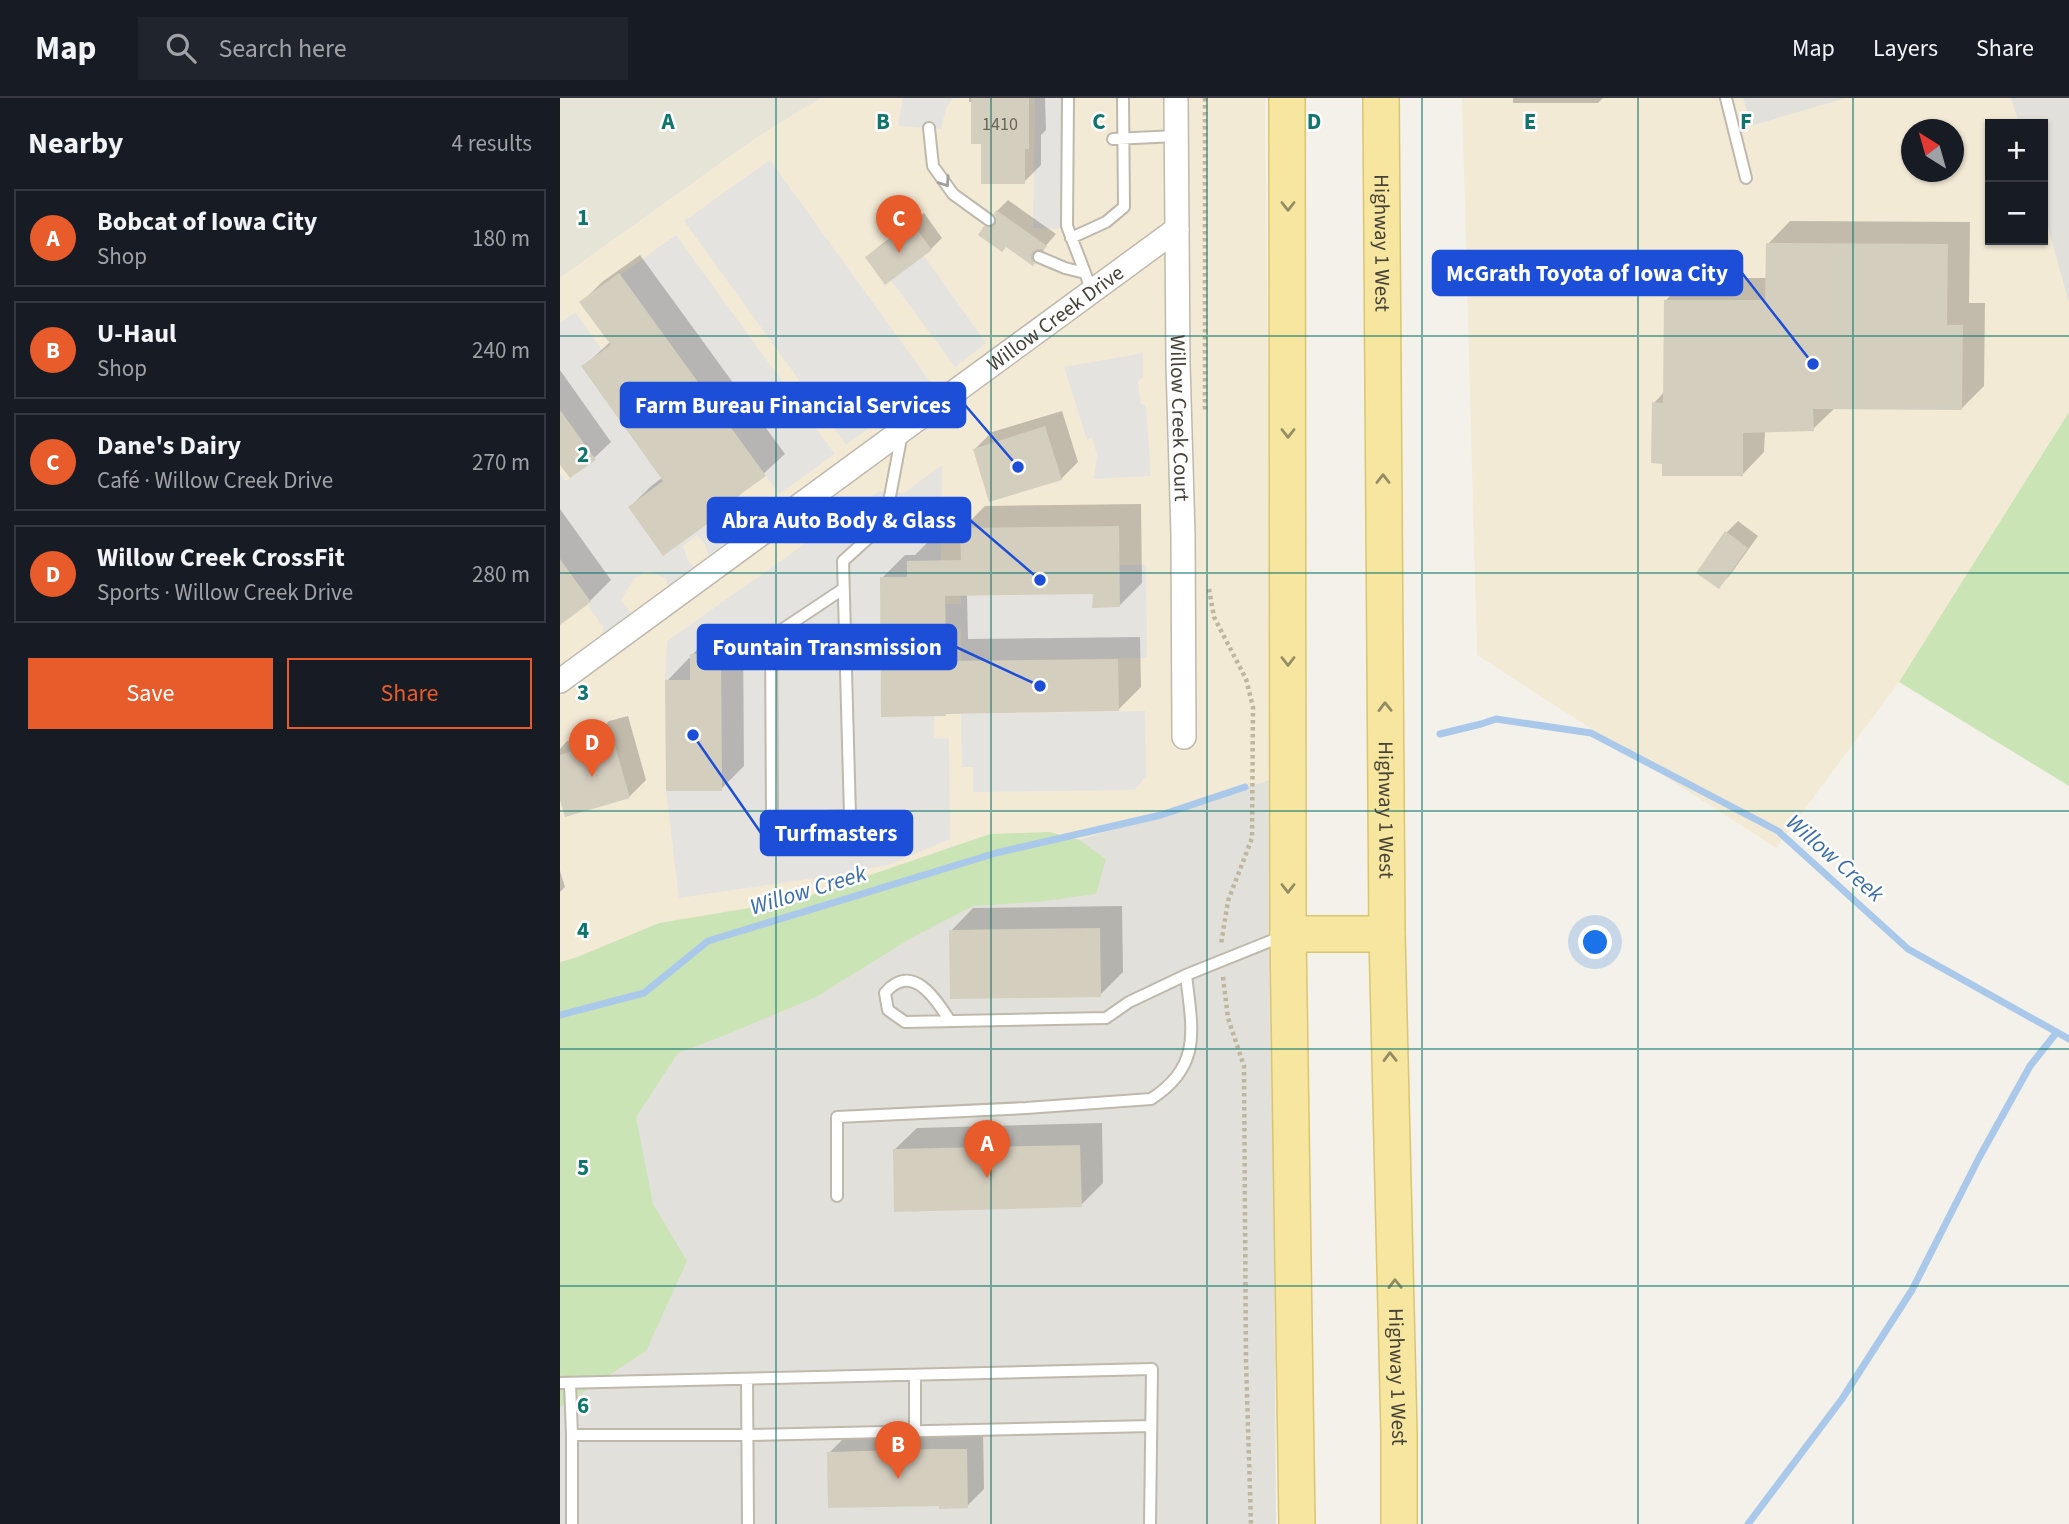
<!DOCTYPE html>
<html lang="en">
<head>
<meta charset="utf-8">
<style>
	body { margin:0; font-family:"Source Sans 3",sans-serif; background:#20242c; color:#f1f3f6 }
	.controls { position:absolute; right:21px; top:21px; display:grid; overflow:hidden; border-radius:0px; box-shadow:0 2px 5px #0004 }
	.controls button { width:63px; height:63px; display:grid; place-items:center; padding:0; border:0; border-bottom:2px solid #363941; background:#171b24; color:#f1f3f6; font:35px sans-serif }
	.compass { position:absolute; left:1341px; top:21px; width:63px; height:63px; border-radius:50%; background:#171b24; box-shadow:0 2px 5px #0004; rotate:323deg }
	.you { position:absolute; left:1036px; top:845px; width:24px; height:24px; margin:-18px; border:5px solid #fff; border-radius:50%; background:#1a73e8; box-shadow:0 0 0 10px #1a73e833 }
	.badge { display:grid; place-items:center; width:46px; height:46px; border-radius:50%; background:#e85b2b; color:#fff; font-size:23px; font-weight:700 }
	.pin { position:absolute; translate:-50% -58px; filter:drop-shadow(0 2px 4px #0008) }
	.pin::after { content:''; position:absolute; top:37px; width:24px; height:21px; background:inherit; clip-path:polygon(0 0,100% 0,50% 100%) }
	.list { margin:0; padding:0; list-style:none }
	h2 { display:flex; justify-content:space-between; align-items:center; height:91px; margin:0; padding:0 28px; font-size:30px }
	h2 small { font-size:23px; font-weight:400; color:#9ea1a6 }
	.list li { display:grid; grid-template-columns:46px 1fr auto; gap:21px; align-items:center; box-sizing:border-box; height:98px; margin:0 14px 14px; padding:0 14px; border:2px solid #363941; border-radius:0px }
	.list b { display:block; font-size:26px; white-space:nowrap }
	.list p { margin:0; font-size:23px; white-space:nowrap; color:#9ea1a6 }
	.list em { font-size:23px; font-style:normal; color:#9ea1a6 }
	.actions { display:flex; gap:14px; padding:21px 28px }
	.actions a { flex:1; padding:16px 0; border:2px solid #e85b2b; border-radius:0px; text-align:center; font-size:24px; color:#e85b2b }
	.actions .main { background:#e85b2b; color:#fff }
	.icon { flex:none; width:38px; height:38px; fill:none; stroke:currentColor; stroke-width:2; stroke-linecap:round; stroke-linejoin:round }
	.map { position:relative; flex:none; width:1509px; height:1426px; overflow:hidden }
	header { display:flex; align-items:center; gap:42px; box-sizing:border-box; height:98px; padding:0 35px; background:#171b24; border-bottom:2px solid #363941 }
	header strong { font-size:33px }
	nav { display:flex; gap:38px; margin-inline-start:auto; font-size:24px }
	.search { width:490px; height:63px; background:#20242c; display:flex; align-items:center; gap:18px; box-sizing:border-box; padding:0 24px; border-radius:0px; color:#9ea1a6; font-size:26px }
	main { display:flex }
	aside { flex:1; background:#171b24 }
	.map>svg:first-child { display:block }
	.residential { fill:#e6e3d7 }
	.commercial { fill:#f3ead6; fill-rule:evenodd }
	.industrial { fill:#e2e0da }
	.green { fill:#cae4b5 }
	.parking { fill:#e5e3e0 }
	.shadow { fill:#0003 }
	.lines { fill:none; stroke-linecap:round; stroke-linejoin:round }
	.stream { stroke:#aac9ea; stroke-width:7 }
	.building { fill:#d4cebf }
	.service-casing { stroke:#beb9ac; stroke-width:14 }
	.minor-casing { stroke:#beb9ac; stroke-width:26 }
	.primary-casing { stroke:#dac570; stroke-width:38 }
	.path { stroke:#beb69e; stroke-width:4.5; stroke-dasharray:3.5 3.5; stroke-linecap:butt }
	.service { stroke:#fff; stroke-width:10 }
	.minor { stroke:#fff; stroke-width:23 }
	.primary { stroke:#f6e69f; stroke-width:35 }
	.oneway { stroke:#a2a09c }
	.oneway2 { stroke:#958c66 }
	.grid { fill:none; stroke:#0f766e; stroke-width:2; stroke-opacity:0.55 }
	.labels { text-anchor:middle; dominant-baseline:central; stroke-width:5; stroke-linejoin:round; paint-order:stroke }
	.number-label { font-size:18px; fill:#6a655a }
	.street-label { font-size:21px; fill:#464238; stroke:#fff }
	.water-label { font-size:23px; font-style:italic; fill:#396ea9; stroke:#fff }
	.grid-label { font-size:23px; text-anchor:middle; font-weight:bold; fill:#0f766e; stroke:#fff; stroke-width:5; stroke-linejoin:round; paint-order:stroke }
	.leader { fill:none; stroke:#1d4ed8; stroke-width:2.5 }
	.callout-dot { fill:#1d4ed8; stroke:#fff; stroke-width:2.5 }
	.callout { fill:#1d4ed8; stroke:#1d4ed8; stroke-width:2.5 }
	.callout-label { font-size:23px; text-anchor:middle; font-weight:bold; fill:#fff }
</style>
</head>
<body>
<header>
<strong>Map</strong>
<div class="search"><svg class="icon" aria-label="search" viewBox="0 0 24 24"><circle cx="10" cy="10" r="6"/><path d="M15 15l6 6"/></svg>Search here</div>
<nav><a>Map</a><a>Layers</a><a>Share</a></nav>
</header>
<main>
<aside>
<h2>Nearby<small>4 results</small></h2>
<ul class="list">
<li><span class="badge">A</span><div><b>Bobcat of Iowa City</b><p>Shop</p></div><em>180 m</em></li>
<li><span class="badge">B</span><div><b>U-Haul</b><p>Shop</p></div><em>240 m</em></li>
<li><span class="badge">C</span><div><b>Dane's Dairy</b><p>Café · Willow Creek Drive</p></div><em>270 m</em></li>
<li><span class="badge">D</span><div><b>Willow Creek CrossFit</b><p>Sports · Willow Creek Drive</p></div><em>280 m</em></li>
</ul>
<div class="actions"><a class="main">Save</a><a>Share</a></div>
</aside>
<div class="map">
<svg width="1509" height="1426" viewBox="0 0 1509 1426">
	<rect width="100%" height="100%" fill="#f3f1e9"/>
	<path class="residential" d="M0,0H261L196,40L0,180Z"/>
	<path class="commercial" d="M261,0H705L712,681L601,717L81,875L0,891V180L196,40Z
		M902,0H1183L1191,28L1286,0H1451L1459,26H1430V142H1483V112L1509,205V314L1339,584L1216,750L917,557ZM1352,32H1394V74H1352Z"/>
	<path class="industrial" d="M1183,0H1286L1191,28Z
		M1451,0H1509V205L1483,112V26H1459Z
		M712,681L711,716L716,1426H0V891L81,875L601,717Z"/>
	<path class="green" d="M1509,314V688L1339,584Z
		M490,734L519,742L546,761L536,796L478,804L413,808L353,839L256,899L168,936L118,955L76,1019L93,1106L127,1163L86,1253L0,1309V864L15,860L99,825L237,802L430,736Z"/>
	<path class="parking" d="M343,0H393L386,11L381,31L338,28Z
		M475,0H508L507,128L496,131L473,130Z
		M210,62L371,285L286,347L124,123Z
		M116,137L275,356L219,396L60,177Z
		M364,158L426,245L395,269L331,182Z
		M15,214L43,253L112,377L68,409L103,458L160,417L162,420L159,423L165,433L177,440L149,460L145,446L137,437L123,448L128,463L135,470L108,490L106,480L86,473L74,481L61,502L72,516L42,538L43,529L28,507L31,504L0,461V376L6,383L35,362L0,312V225Z
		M583,255V280L578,283L581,306L586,307L591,378L534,381L537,356L532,340L527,342L504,269Z
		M382,367L381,463H347V479H321L322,619L374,618V639L377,641L389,640L390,741L328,767L268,778L119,800L106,693L162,692L161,556H130V582H105L107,543L320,393L344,395Z
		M559,467H586L587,560L401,563V531H386V506H401V498L533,496V509H559Z
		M585,613L586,678L575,692L413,694V669H402L401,616Z"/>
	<path class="shadow" d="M409,0H485L486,32L481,37V67L464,84L422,44L412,4H409Z
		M953,0H1043L1038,5H953Z
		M448,102L496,136L483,151L484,155L473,165L426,130L437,118V113Z
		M364,115L382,140L371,151L325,184L307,159L318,149Z
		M1230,123L1410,124L1409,205H1425L1424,288L1402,310H1275L1253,331L1205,332L1204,354L1182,377L1094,305L1104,294L1105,203L1128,180H1207L1208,146Z
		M80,157L225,356L159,416L104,456L70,409L90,389L103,379L24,268L50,244L22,204L42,184Z
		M0,272L51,344L34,360L0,364Z
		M502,313L518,364L501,381L415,351L432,334Z
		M581,406L582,485L559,508L534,494L407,496L408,541L580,539L581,589L558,612L388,614L322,480L345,457H355L371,441L402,440V431L425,408Z
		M0,411L51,482L30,503L0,525Z
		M1178,423L1198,438L1170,477L1159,488L1167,434Z
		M154,534H183L184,668L161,691L107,583L129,560H132V557Z
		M68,618L86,682L69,699L0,695V651L7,643L38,635L49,623Z
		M0,773L5,789L0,794Z
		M562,808L563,874L540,897L391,833L413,810Z
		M542,1025L543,1085L521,1107L334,1052L357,1030Z
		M423,1334L424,1391L407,1408L381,1407L269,1355L286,1338Z"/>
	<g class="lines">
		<path class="stream" d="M880,636L921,626L936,621L1031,635L1218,733L1348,851L1509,941
			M0,917L84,895L148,843L436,755L601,717L685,689
			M1188,1426L1282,1301L1352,1192L1420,1058L1470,968L1497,934"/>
	</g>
	<path class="building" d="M411,0H469V51H465V86H421V46H411Z
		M436,112L487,148L484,152L477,151L472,155L471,161L475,165L473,168L446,149L442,154L418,137L424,128L432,129L436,126V119L434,116Z
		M352,125L372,152L325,187L305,159Z
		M1206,145L1388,146L1387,227H1403L1402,312L1253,311L1254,333L1183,335V378H1102V366L1091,365L1092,304L1103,305L1104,202H1205Z
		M59,175L206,378L157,413L160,417L103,458L68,409L103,383L21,268L51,247L19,204Z
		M0,312L36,362L10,380L0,367Z
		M485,328L502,382L429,404L413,351Z
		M559,428L560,509L532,510L533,496L385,498L386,563L558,561L559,613L386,616V618L321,619L320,479H347V463L401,462L400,430Z
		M1165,433L1188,450L1159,491L1136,475Z
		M0,461L31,504L0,527Z
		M130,556H161L162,693H106L105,582H130Z
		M51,634L70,700L5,719L0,702V657L33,647L31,639Z
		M540,830L541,899L390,901L389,832Z
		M520,1047L522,1109L334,1114L333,1051Z
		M378,1351H407L408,1410L379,1411V1408L268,1410L267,1354Z"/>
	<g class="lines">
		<g class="service-casing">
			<path id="service" d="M508,0L507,128L532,193
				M1166,0L1186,80
				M369,30L373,68L393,96L429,122
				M553,41L617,38
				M511,140L546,124L564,109L563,0
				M479,159L505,170L525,175
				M283,491L211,539L212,721L290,718L283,463L325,425L342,335
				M390,923C376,901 352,863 325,895L328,912L345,924L546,920L569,904L626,877L723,838
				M277,1098V1019L466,1010L591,1001C643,968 632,930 626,877
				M187,1281L188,1426
				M0,1285L592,1271L590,1426
				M10,1286L12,1337
				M355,1333V1277
				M12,1426V1337H189L591,1328"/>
		</g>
		<g class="minor-casing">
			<g id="minor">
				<path id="s1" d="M616,0L618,266L623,437L624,639"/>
				<path id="s2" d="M0,583L617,131"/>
			</g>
		</g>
		<g class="primary-casing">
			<g id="primary">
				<path d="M727,0L728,836L737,1426"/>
				<path id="s3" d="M821,0L827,836L839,1335V1426"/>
				<path d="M728,836H827"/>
			</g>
		</g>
		<path class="path" d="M645,0V314
			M649,491L654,519L686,581L693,609L692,740L668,803L661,846
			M663,879L668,920L684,968L686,1264L691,1426"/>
		<use href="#service" class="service"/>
		<use href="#minor" class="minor"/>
		<use href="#primary" class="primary"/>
	</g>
	<defs><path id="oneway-chevron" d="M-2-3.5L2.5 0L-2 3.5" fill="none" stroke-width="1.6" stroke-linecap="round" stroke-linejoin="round" transform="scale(1.75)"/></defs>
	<use class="oneway" href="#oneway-chevron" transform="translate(385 84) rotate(55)"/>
	<g class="oneway2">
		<use href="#oneway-chevron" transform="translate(728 108) rotate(90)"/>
		<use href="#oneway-chevron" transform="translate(728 335) rotate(90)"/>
		<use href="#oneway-chevron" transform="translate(823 381) rotate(-90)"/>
		<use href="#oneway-chevron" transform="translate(728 563) rotate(90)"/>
		<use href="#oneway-chevron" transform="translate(825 609) rotate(-91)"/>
		<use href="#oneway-chevron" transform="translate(728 790) rotate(90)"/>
		<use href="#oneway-chevron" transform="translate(830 959) rotate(-91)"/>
		<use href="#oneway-chevron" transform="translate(835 1186) rotate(-91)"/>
	</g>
	<path class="grid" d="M216,0V1426M431,0V1426M647,0V1426M862,0V1426M1078,0V1426M1293,0V1426M0,238H1509M0,475H1509M0,713H1509M0,951H1509M0,1188H1509"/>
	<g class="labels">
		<g class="number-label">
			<text x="440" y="26">1410</text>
		</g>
		<g class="street-label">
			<text stroke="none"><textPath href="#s3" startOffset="145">Highway 1 West</textPath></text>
			<text stroke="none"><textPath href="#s2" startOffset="614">Willow Creek Drive</textPath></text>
			<text stroke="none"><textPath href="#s1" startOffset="320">Willow Creek Court</textPath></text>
			<text stroke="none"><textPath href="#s3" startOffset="712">Highway 1 West</textPath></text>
			<text stroke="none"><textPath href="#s3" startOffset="1279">Highway 1 West</textPath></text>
		</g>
		<g class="water-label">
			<text transform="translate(1275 760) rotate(41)">Willow Creek</text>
			<text transform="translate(248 792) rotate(-17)">Willow Creek</text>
		</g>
	</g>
	<g class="grid-label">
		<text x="108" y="31">A</text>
		<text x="323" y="31">B</text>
		<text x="539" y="31">C</text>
		<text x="754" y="31">D</text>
		<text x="970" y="31">E</text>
		<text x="1186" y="31">F</text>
		<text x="23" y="127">1</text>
		<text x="23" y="364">2</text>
		<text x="23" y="602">3</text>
		<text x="23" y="840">4</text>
		<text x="23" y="1077">5</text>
		<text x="23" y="1315">6</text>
	</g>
	<path class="leader" d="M1253 266L1182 175M458 369L405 307M480 482L410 422M480 588L396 549M133 637L201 735"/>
	<g class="callout-dot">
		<circle cx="1253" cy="266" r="7"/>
		<circle cx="458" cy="369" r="7"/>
		<circle cx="480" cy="482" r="7"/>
		<circle cx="480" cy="588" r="7"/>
		<circle cx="133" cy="637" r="7"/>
	</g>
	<g class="callout">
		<rect x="873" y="153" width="309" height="44" rx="7"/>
		<rect x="61" y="285" width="344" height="44" rx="7"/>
		<rect x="148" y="400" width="262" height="44" rx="7"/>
		<rect x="138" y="527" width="258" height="44" rx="7"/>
		<rect x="201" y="713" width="151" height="44" rx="7"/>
	</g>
	<g class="callout-label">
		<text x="1027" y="183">McGrath Toyota of Iowa City</text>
		<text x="233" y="315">Farm Bureau Financial Services</text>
		<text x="279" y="430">Abra Auto Body &amp; Glass</text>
		<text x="267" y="557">Fountain Transmission</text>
		<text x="276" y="743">Turfmasters</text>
	</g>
</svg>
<div class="controls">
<button>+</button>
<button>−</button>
</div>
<svg class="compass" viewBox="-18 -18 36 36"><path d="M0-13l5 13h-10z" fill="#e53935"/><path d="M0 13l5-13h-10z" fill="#9ea1a6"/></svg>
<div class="you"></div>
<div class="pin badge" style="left:427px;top:1080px">A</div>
<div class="pin badge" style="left:338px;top:1381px">B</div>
<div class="pin badge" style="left:339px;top:155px">C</div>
<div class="pin badge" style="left:32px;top:679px">D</div>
</div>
</main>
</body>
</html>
